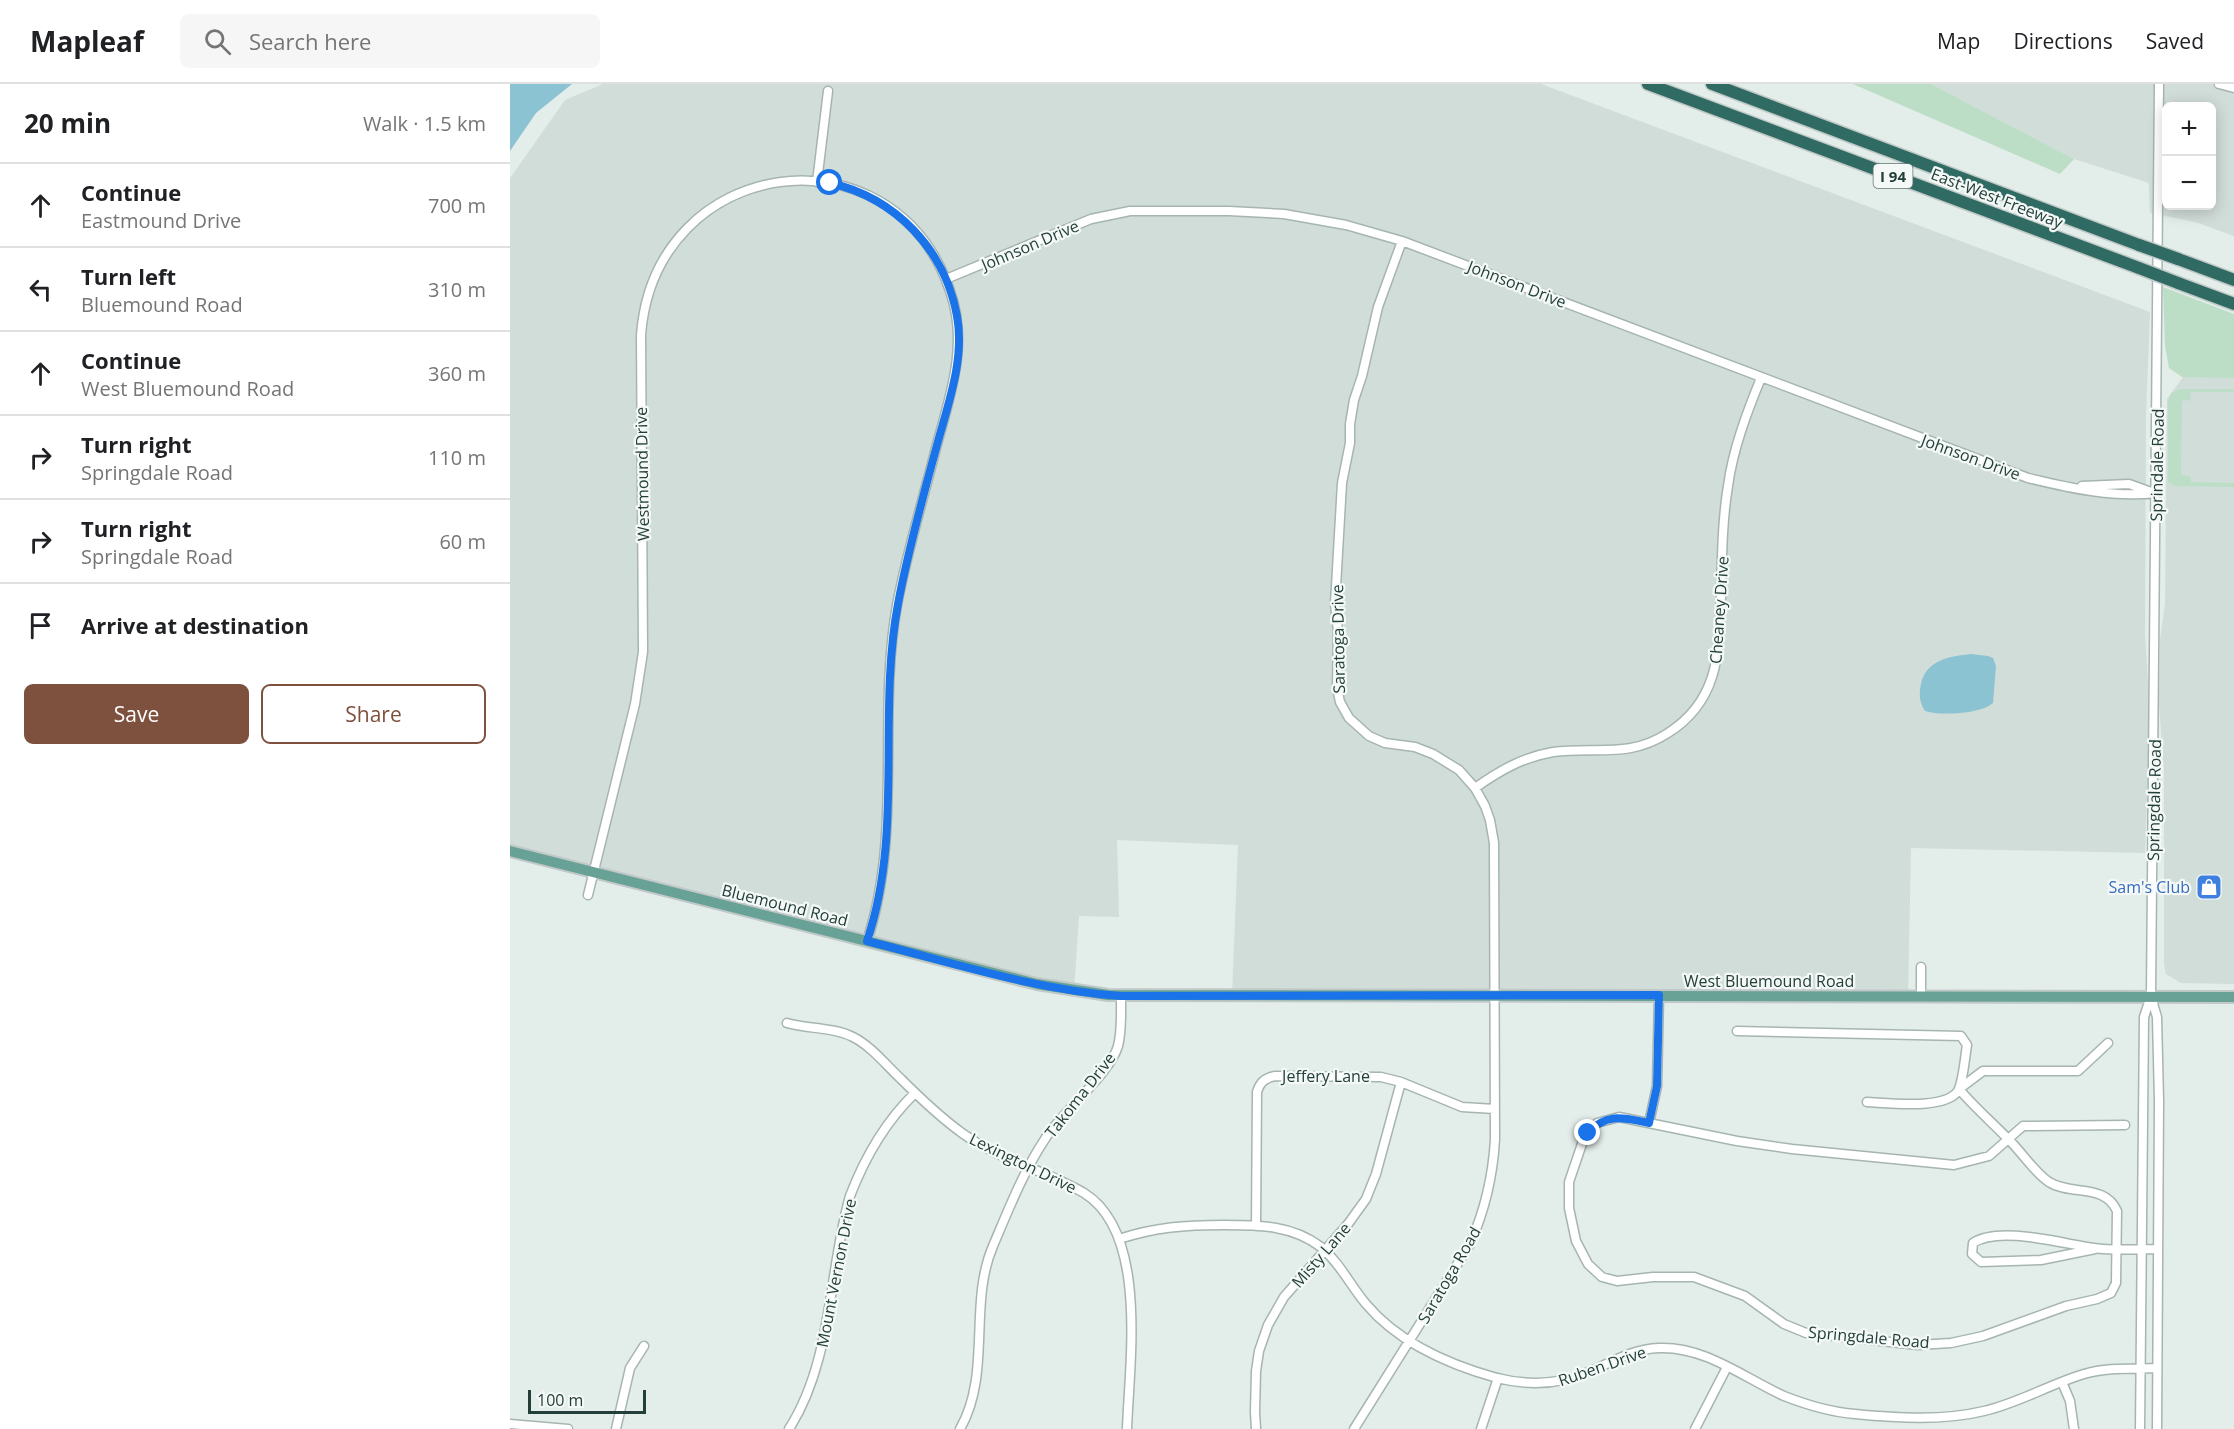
<!DOCTYPE html>
<html lang="en">
<head>
<meta charset="utf-8">
<style>
	body { margin:0; font-family:"Open Sans",sans-serif; background:#f6f6f6; color:#202124 }
	.controls { position:absolute; right:18px; top:18px; display:grid; overflow:hidden; border-radius:9px; box-shadow:0 3px 15px #0003 }
	.controls button { width:54px; height:54px; display:grid; place-items:center; padding:0; border:0; border-bottom:2px solid #e0e0e0; background:#fff; color:#202124; font:30px sans-serif }
	.scale { position:absolute; left:18px; bottom:15px; width:118px; box-sizing:border-box; padding-left:6px; border:3px solid #233f39; border-top:0; font-size:16px; line-height:21px; white-space:nowrap; color:#233f39; -webkit-text-stroke:4px #f4f9f7; paint-order:stroke }
	.stop { position:absolute; width:18px; height:18px; margin:-14px; border:4px solid #1a73e8; border-radius:50%; background:#fff }
	.stop.end { background:#1a73e8; border-color:#fff; box-shadow:0 2px 6px #0008 }
	.list { margin:0; padding:0; list-style:none }
	h2 { display:flex; justify-content:space-between; align-items:center; height:78px; margin:0; padding:0 24px; font-size:26px }
	h2 small { font-size:20px; font-weight:400; color:#757577 }
	.list li { display:grid; grid-template-columns:39px 1fr auto; gap:18px; align-items:center; box-sizing:border-box; height:84px; padding:0 24px; border-top:2px solid #e0e0e0 }
	.list b { display:block; font-size:22px; white-space:nowrap }
	.list p { margin:0; font-size:20px; white-space:nowrap; color:#757577 }
	.list em { font-size:20px; font-style:normal; color:#757577 }
	.actions { display:flex; gap:12px; padding:18px 24px }
	.actions a { flex:1; padding:14px 0; border:2px solid #7e503e; border-radius:9px; text-align:center; font-size:21px; color:#7e503e }
	.actions .main { background:#7e503e; color:#fff }
	.icon { flex:none; width:33px; height:33px; fill:none; stroke:currentColor; stroke-width:2; stroke-linecap:round; stroke-linejoin:round }
	.map { position:relative; flex:none; width:1724px; height:1345px; overflow:hidden }
	header { display:flex; align-items:center; gap:36px; box-sizing:border-box; height:84px; padding:0 30px; background:#fff; border-bottom:2px solid #e0e0e0 }
	header strong { font-size:28px }
	nav { display:flex; gap:33px; margin-inline-start:auto; font-size:21px }
	.search { width:420px; height:54px; background:#f6f6f6; display:flex; align-items:center; gap:15px; box-sizing:border-box; padding:0 21px; border-radius:9px; color:#757577; font-size:22px }
	main { display:flex }
	aside { flex:1; background:#fff }
	.map>svg:first-child { display:block }
	.built { fill:#d1ddd8; fill-rule:evenodd }
	.green { fill:#bcdec7 }
	.water { fill:#8cc3d2 }
	.lines { fill:none; stroke-linecap:round; stroke-linejoin:round }
	.minor-casing { stroke:#a6b5b1; stroke-width:11 }
	.major-casing { stroke:#c1c9c8; stroke-width:14 }
	.highway-casing { stroke:#c1c9c8; stroke-width:15 }
	.minor { stroke:#fff; stroke-width:8 }
	.major { stroke:#68a297; stroke-width:10 }
	.highway { stroke:#2f6b62; stroke-width:12 }
	.highway-bridge-casing { stroke:#c1c9c8; stroke-width:15; stroke-linecap:butt }
	.highway-bridge { stroke:#2f6b62; stroke-width:12 }
	.route { stroke:#1a73e8; stroke-width:8 }
	.labels { text-anchor:middle; dominant-baseline:central; stroke-width:4.5; stroke-linejoin:round; paint-order:stroke }
	.shield { fill:#f4f9f7; stroke:#627772; stroke-width:1.5 }
	.shield-label { font-size:15px; font-weight:bold; fill:#233f39 }
	.street-label { font-size:16px; fill:#233f39; stroke:#f4f9f7 }
	.shop-label { font-size:16px; fill:#366cbe; stroke:#f4f9f7; text-anchor:end }
</style>
</head>
<body>
<header>
<strong>Mapleaf</strong>
<div class="search"><svg class="icon" aria-label="search" viewBox="0 0 24 24"><circle cx="10" cy="10" r="6"/><path d="M15 15l6 6"/></svg>Search here</div>
<nav><a>Map</a><a>Directions</a><a>Saved</a></nav>
</header>
<main>
<aside>
<h2>20 min<small>Walk · 1.5 km</small></h2>
<ul class="list">
<li><svg class="icon" aria-label="ahead" viewBox="0 0 24 24"><path d="M12 20V5M6 11l6-6 6 6"/></svg><div><b>Continue</b><p>Eastmound Drive</p></div><em>700 m</em></li>
<li><svg class="icon" aria-label="left" viewBox="0 0 24 24"><path d="M17 20v-9H6M10 6l-5 5 5 5"/></svg><div><b>Turn left</b><p>Bluemound Road</p></div><em>310 m</em></li>
<li><svg class="icon" aria-label="ahead" viewBox="0 0 24 24"><path d="M12 20V5M6 11l6-6 6 6"/></svg><div><b>Continue</b><p>West Bluemound Road</p></div><em>360 m</em></li>
<li><svg class="icon" aria-label="right" viewBox="0 0 24 24"><path d="M7 20v-9h11M14 6l5 5-5 5"/></svg><div><b>Turn right</b><p>Springdale Road</p></div><em>110 m</em></li>
<li><svg class="icon" aria-label="right" viewBox="0 0 24 24"><path d="M7 20v-9h11M14 6l5 5-5 5"/></svg><div><b>Turn right</b><p>Springdale Road</p></div><em>60 m</em></li>
<li><svg class="icon" aria-label="arrive" viewBox="0 0 24 24"><path d="M6 21V4h12l-3 4 3 4H6"/></svg><div><b>Arrive at destination</b></div></li>
</ul>
<div class="actions"><a class="main">Save</a><a>Share</a></div>
</aside>
<div class="map">
<svg width="1724" height="1345" viewBox="0 0 1724 1345">
	<rect width="100%" height="100%" fill="#e3ede9"/>
	<path class="built" d="M93,0H1031L1640,228L1636,332L1635,551L1639,615L1638,689L1635,769L1401,764L1398,913L722,912L728,761L607,756L609,833L569,832L564,907L0,767V94L55,16Z
		M1421,0H1724V152L1685,138L1640,129L1639,99L1564,75ZM1656,22H1702V122H1656Z
		M1673,293H1724V900L1671,899L1656,890L1654,880V686L1649,621L1650,556L1655,520L1657,315Z"/>
	<path class="green" d="M1343,0H1421L1564,75L1550,90Z
		M1653,203L1724,230V294L1672,293L1659,284L1655,262Z
		M1671,305H1724V308H1681L1680,316L1672,317L1671,391L1680,392L1681,398L1724,399V403L1665,402L1658,398V316L1661,309Z"/>
	<path class="water" d="M0,0H62L26,29L0,67Z
		M1461,570L1478,572L1483,574L1486,582L1483,619C1471,630 1430,632 1415,627C1409,618 1409,610 1411,600C1416,576 1440,572 1461,570Z"/>
	<g class="lines">
		<g class="minor-casing">
			<path id="minor" d="M1709,0L1724,4
				M307,98L318,7
				M436,195L581,135L620,127H719L774,130L836,141L892,157L1518,394C1559,404 1603,414 1646,409
				M1572,402L1619,400L1644,409
				M965,704C989,687 1013,673 1043,668C1086,662 1118,675 1158,649C1210,616 1209,567 1211,512C1212,475 1212,438 1218,402C1223,365 1237,328 1251,294
				M78,811L125,620L133,568L131,251C145,71 383,38 440,207C459,260 440,312 426,364C413,416 397,468 387,521C367,632 393,748 357,857
				M1411,912V883
				M1641,913L1647,933L1649,1017L1647,1345
				M277,939C298,945 323,943 343,953C361,962 376,981 391,995C410,1014 430,1033 452,1049C489,1076 535,1086 574,1109C639,1149 619,1281 617,1345
				M1227,947L1451,952L1457,961C1455,973 1453,998 1448,1007C1435,1026 1379,1019 1357,1018
				M1598,959L1568,987H1473L1449,1005C1465,1024 1484,1040 1501,1058C1512,1069 1526,1090 1539,1098C1561,1112 1595,1099 1607,1127L1606,1199L1601,1209L1587,1215L1556,1222L1473,1252L1441,1259L1408,1261L1296,1249L1274,1240L1235,1212L1184,1193H1143L1107,1197L1092,1193L1078,1180L1066,1157L1059,1124V1098L1074,1054L1087,1039L1109,1033L1227,1057L1282,1065L1444,1081L1479,1072L1513,1042L1615,1041
				M1139,1039L1147,1002L1149,911
				M746,1141L747,1008C750,998 755,994 765,992L871,993L891,998L952,1023L985,1025
				M609,1155C646,1143 675,1141 714,1141C749,1141 782,1141 811,1163C830,1179 840,1201 856,1220C888,1258 940,1281 987,1294C1019,1302 1050,1301 1081,1287C1104,1277 1123,1265 1149,1264C1195,1262 1234,1294 1274,1312C1297,1321 1320,1328 1345,1330C1387,1334 1433,1337 1474,1327C1509,1319 1540,1300 1574,1290C1598,1283 1623,1285 1647,1284
				M1585,1165L1531,1176L1471,1178L1462,1170L1463,1159C1489,1141 1553,1160 1584,1164C1605,1167 1627,1165 1648,1165
				M1552,1298L1560,1317L1564,1345
				M0,1340L58,1345
				M106,1345L120,1284L134,1262
				M279,1345C323,1276 318,1189 340,1112C355,1073 375,1038 405,1009
				M450,1345C482,1289 458,1220 483,1162C498,1127 513,1088 535,1055C552,1028 600,990 608,962C612,947 611,928 611,912
				M746,1345L745,1328L746,1287L749,1267L758,1241L774,1213L838,1140L856,1115L866,1090L891,998
				M844,1345L960,1160C975,1126 983,1092 985,1055L984,759L980,736L975,722L965,704L949,686L923,670L905,663L875,659L859,652L839,634L830,618L827,604L828,547L825,520L832,399L840,359V340L844,316L852,292L868,223L892,157
				M971,1345L988,1294
				M1185,1345L1217,1283
				M1630,1345L1634,933L1641,912L1649,0"/>
		</g>
		<g class="major-casing">
			<path id="major" d="M0,767L527,900L598,911L1724,913"/>
		</g>
		<g class="highway-casing">
			<path id="highway" d="M1138,0L1629,184
				M1202,0L1629,161
				M1668,175L1724,196
				M1668,199L1724,220"/>
		</g>
		<use href="#minor" class="minor"/>
		<use href="#major" class="major"/>
		<use href="#highway" class="highway"/>
		<g class="highway-bridge-casing">
			<path id="highway-bridge" d="M1629,161L1668,175
				M1629,184L1668,199"/>
		</g>
		<use href="#highway-bridge" class="highway-bridge"/>
	</g>
	<g class="lines">
		<path class="route" d="M320,99C386,114 435,166 447,232C455,275 438,320 427,361C413,413 398,466 388,520C367,631 394,748 357,857C440,878 525,906 611,912L1149,911L1147,1002L1139,1039C1114,1034 1097,1028 1078,1049"/>
	</g>
	<defs>
		<g id="shop-square" transform="scale(1.35)"><rect x="-9" y="-9" width="18" height="18" rx="4" fill="#3f7fe0" stroke="#f4f9f7"/><path d="M-5-2.5h2.3a2.7 3.5 0 0 1 5.4 0H5L5.5 6h-11ZM-1.5-2.5h3a1.5 2.3 0 0 0-3 0Z" fill="#fff"/></g>
	</defs>
	<g fill-rule="evenodd">
		<use href="#shop-square" x="1699" y="803"/>
	</g>
	<g class="labels">
		<rect class="shield" x="1363.5" y="80" width="39" height="24" rx="4.5"/>
		<g class="shield-label">
			<text x="1383" y="92">I 94</text>
		</g>
		<g class="street-label">
			<text transform="translate(1487 114) rotate(21)">East-West Freeway</text>
			<text transform="translate(520 161) rotate(-23)">Johnson Drive</text>
			<text transform="translate(1007 200) rotate(21)">Johnson Drive</text>
			<text transform="translate(1461 373) rotate(20)">Johnson Drive</text>
			<text transform="translate(1647 381) rotate(-89)">Sprindale Road</text>
			<text transform="translate(132 390) rotate(-91)">Westmound Drive</text>
			<text transform="translate(1209 526) rotate(-86)">Cheaney Drive</text>
			<text transform="translate(828 555) rotate(-91)">Saratoga Drive</text>
			<text transform="translate(1644 716) rotate(-89)">Springdale Road</text>
			<text transform="translate(275 821) rotate(14)">Bluemound Road</text>
			<text x="1259" y="897">West Bluemound Road</text>
			<text x="816" y="992">Jeffery Lane</text>
			<text transform="translate(570 1011) rotate(-52)">Takoma Drive</text>
			<text transform="translate(513 1079) rotate(26)">Lexington Drive</text>
			<text transform="translate(811 1171) rotate(-49)">Misty Lane</text>
			<text transform="translate(326 1189) rotate(-79)">Mount Vernon Drive</text>
			<text transform="translate(939 1191) rotate(-60)">Saratoga Road</text>
			<text transform="translate(1359 1253) rotate(5)">Springdale Road</text>
			<text transform="translate(1092 1282) rotate(-19)">Ruben Drive</text>
		</g>
		<g class="shop-label">
			<text x="1680" y="803">Sam's Club</text>
		</g>
	</g>
</svg>
<div class="controls">
<button>+</button>
<button>−</button>
</div>
<div class="scale">100 m</div>
<div class="stop" style="left:320px;top:99px"></div>
<div class="stop end" style="left:1078px;top:1049px"></div>
</div>
</main>
</body>
</html>
